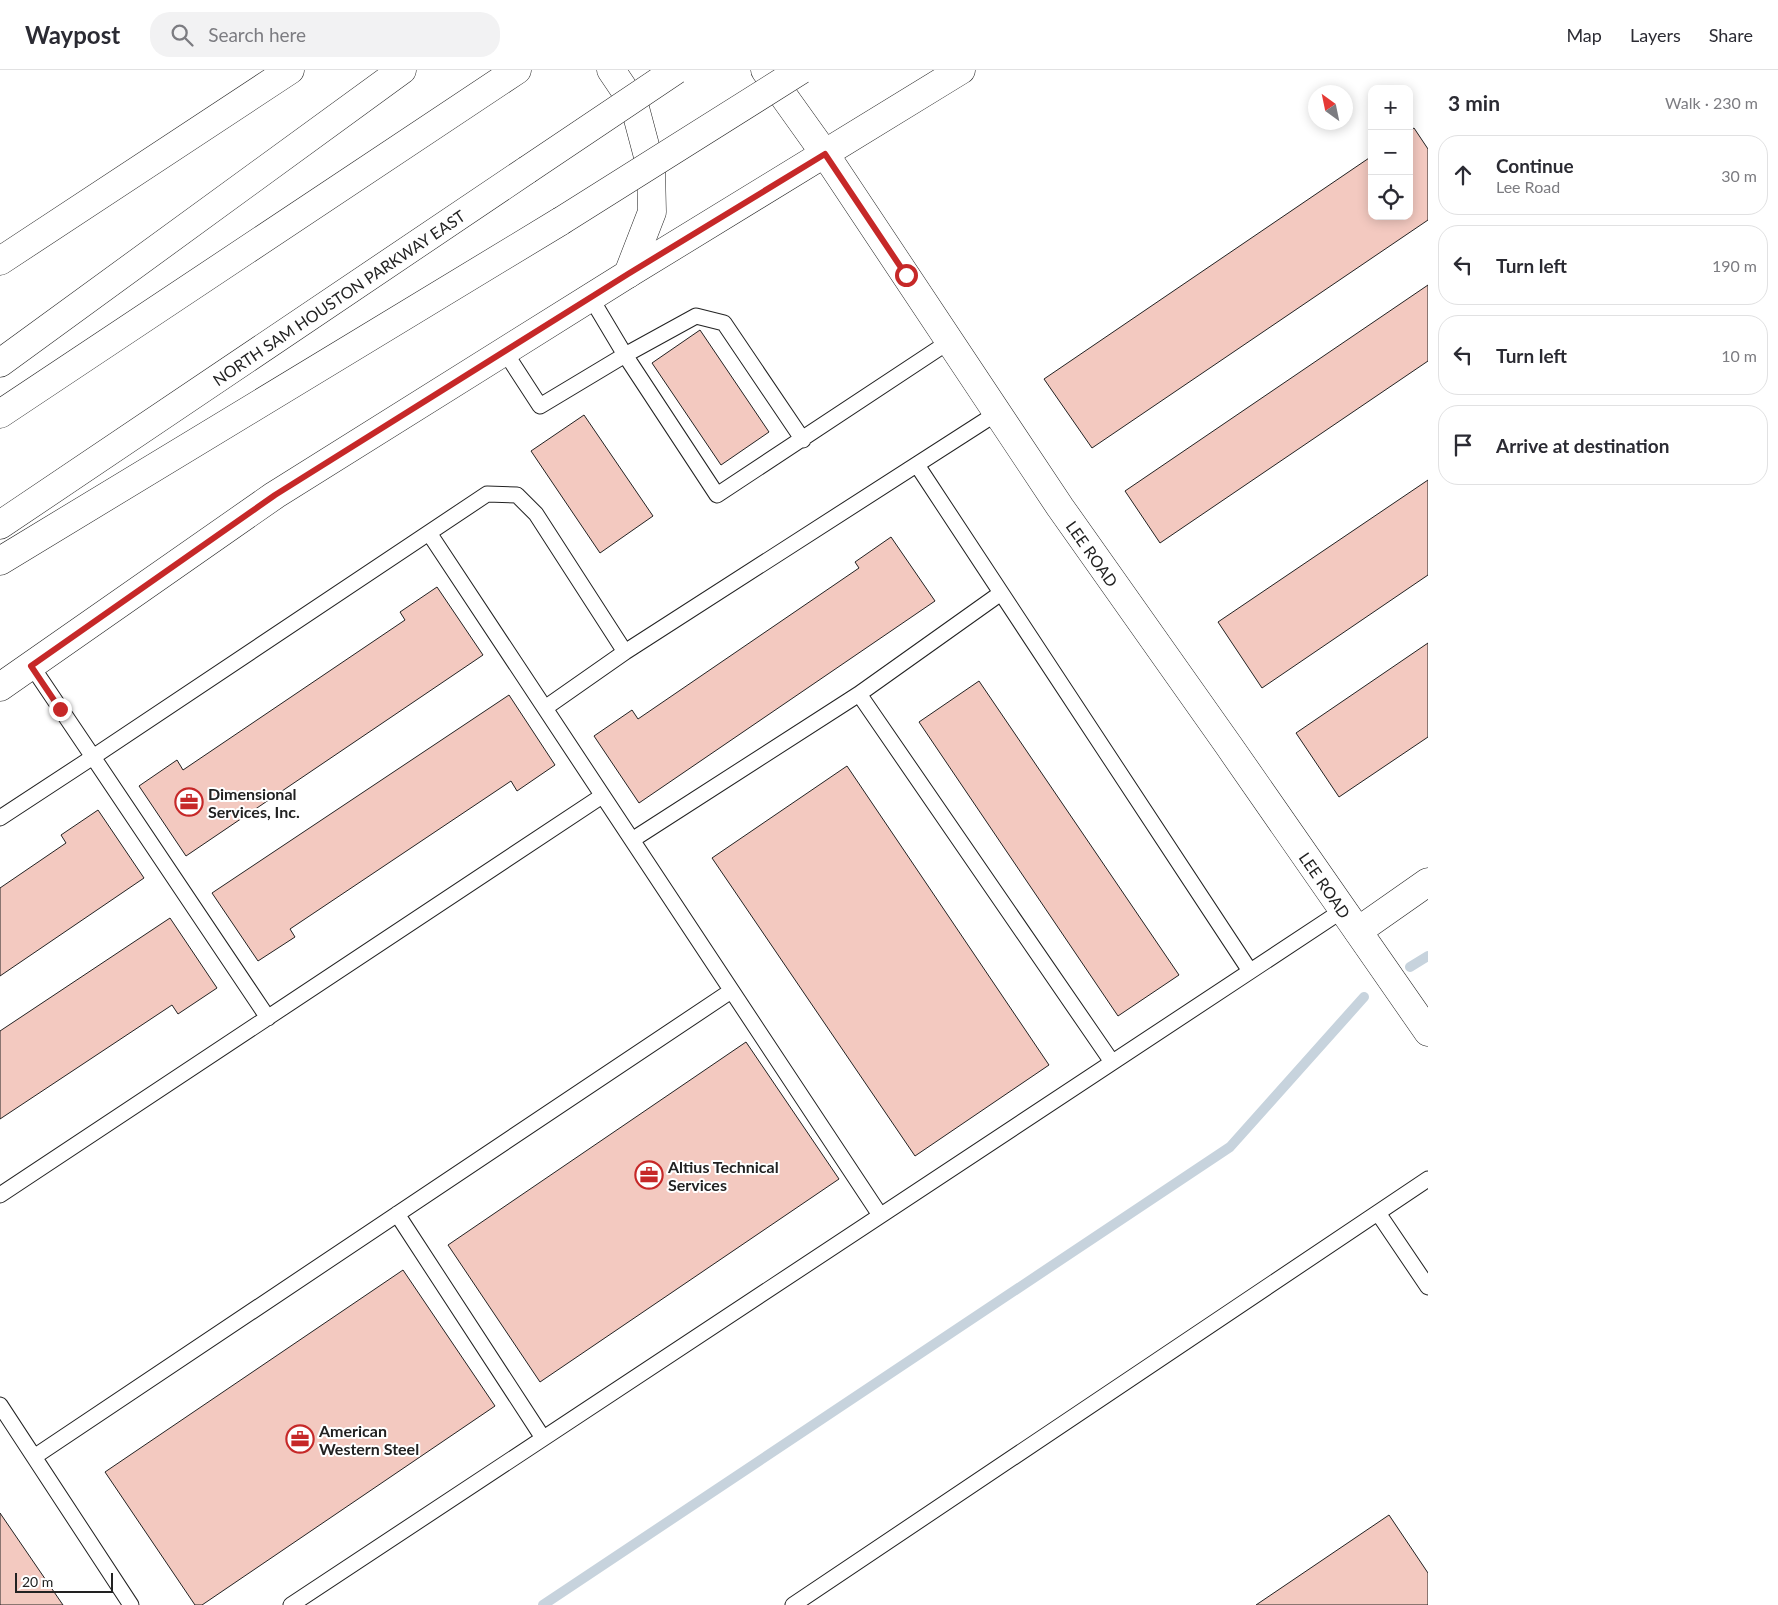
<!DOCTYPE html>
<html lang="en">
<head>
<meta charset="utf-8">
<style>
	body { margin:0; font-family:Lato,sans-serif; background:#f2f2f3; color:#2b2b33 }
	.controls { position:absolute; right:15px; top:15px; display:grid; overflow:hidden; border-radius:10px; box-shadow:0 2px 12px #0003 }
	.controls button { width:45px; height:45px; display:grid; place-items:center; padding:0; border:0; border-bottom:1px solid #e1e1e2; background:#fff; color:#2b2b33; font:25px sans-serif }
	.compass { position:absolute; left:1308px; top:15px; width:45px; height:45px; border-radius:50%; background:#fff; box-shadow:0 2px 12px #0003; rotate:327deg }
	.scale { position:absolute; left:15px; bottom:12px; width:98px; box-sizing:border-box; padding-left:5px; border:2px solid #222; border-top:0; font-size:14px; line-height:18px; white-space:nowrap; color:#222; -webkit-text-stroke:4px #fff; paint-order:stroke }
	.stop { position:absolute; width:15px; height:15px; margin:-11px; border:4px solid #c62828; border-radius:50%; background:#fff }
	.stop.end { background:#c62828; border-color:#fff; box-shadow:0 1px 5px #0008 }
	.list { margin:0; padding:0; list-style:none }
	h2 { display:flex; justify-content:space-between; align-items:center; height:65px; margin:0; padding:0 20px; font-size:21px }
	h2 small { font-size:16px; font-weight:400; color:#7c7c81 }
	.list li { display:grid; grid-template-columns:32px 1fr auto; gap:15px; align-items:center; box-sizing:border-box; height:80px; margin:0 10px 10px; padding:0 10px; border:1px solid #e1e1e2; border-radius:20px }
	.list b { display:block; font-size:19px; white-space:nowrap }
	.list p { margin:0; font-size:16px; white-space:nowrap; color:#7c7c81 }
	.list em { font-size:16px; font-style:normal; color:#7c7c81 }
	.icon { flex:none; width:28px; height:28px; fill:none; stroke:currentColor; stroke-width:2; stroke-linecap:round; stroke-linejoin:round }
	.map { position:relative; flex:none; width:1428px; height:1535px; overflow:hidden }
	header { display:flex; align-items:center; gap:30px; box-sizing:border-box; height:70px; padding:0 25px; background:#fff; border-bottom:1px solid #e1e1e2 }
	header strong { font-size:24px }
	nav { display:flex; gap:28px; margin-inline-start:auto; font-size:18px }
	.search { width:350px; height:45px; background:#f2f2f3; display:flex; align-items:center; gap:12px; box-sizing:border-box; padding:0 18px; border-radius:20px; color:#7c7c81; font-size:19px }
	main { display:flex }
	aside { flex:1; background:#fff }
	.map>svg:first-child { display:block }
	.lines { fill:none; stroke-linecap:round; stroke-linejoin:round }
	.stream { stroke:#c7d3dd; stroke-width:10 }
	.building { fill:#f3c9c0; stroke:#222 }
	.service-casing { stroke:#222; stroke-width:17 }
	.minor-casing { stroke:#222; stroke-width:29 }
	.secondary-casing { stroke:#222; stroke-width:29 }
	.motorway-casing { stroke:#222; stroke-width:29 }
	.service { stroke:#fff; stroke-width:15 }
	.minor { stroke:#fff; stroke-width:28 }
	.secondary { stroke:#fff; stroke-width:28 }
	.motorway { stroke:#fff; stroke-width:28 }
	.motorway-bridge-casing { stroke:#222; stroke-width:29; stroke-linecap:butt }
	.motorway-bridge { stroke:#fff; stroke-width:28 }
	.route { stroke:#c62828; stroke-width:6 }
	.labels { text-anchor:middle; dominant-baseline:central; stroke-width:4; stroke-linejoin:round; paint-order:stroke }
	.street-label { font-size:16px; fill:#222; stroke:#fff }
	.poi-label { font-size:16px; font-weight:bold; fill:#222; stroke:#fff; text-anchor:start }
</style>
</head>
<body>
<header>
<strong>Waypost</strong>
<div class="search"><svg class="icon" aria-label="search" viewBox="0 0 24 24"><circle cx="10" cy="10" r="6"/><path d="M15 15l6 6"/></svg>Search here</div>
<nav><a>Map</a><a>Layers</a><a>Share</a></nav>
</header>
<main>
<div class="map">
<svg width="1428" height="1535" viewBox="0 0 1428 1535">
	<rect width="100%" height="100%" fill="#fff"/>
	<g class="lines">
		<path class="stream" d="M1410,897L1428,886
			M543,1535L1230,1077L1364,927"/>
	</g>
	<path class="building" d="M1414,58L1428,79V150L1092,378L1044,309L1372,86V146H1409V61Z
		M1428,215V291L1160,473L1125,421Z
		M700,260L769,362L721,395L652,293Z
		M584,345L653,446L600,483L531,381Z
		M1428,410V505L1262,618L1218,552Z
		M891,467L935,531L639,733L594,666L632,640L638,649L859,498L855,492Z
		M437,517L483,585L186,786L139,716L177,690L183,700L405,550L400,542Z
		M1428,573V667L1339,727L1296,663Z
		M979,611L1179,905L1118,946L919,652Z
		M509,625L555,695L517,721L511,711L290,859L295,867L258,891L212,823Z
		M847,696L1049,995L915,1086L712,788Z
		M98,740L144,808L0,906V818L66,773L61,765Z
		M170,848L217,918L178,944L172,935L0,1049V961Z
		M746,972L839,1109L540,1312L448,1175Z
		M403,1200L495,1336L202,1535H195L105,1402Z
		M0,1443L63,1535H0Z
		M1389,1445L1428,1503V1535H1256Z"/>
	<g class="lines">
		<g class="service-casing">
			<path id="service" d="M591,228L625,285L717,425L950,271
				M505,282L540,336L625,285L696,246L724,253L803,370
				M917,395L1250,901
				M429,463L880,1145
				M1001,523L859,624L1112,992
				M545,638L625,582
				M0,748L93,687L31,595
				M632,770L859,624
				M268,948L93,687L487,424L517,425L536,444L625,582L997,343
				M0,1125L602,726
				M1378,1143L1428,1217
				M397,1144L543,1368
				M0,1335L131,1535
				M34,1387L731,921
				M291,1535L1343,840
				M793,1535L1428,1109"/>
		</g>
		<g class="minor-casing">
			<path id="minor" d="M1358,861L1428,812"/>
		</g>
		<g class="secondary-casing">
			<g id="secondary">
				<path d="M611,0L634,34L651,98L652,142L628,204"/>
				<path id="s1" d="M765,0L825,84L1060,437L1229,676L1428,962"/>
				<path d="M0,191L290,0"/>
				<path d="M0,617L275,425L628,204L961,0"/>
			</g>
		</g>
		<g class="motorway-casing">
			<g id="motorway">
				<path d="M0,293L402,0"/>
				<path d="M0,344L517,0"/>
				<path id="s2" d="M0,455L527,100"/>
				<path d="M0,491L561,151"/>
			</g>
		</g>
		<use href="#service" class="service"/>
		<use href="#minor" class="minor"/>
		<use href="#secondary" class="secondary"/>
		<use href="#motorway" class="motorway"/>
		<g class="motorway-bridge-casing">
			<path id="motorway-bridge" d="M527,100L676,0
				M561,151L801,0"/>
		</g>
		<use href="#motorway-bridge" class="motorway-bridge"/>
	</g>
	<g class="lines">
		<path class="route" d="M60,639L31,596L275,425L628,204L825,84L906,205"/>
	</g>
	<defs>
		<g id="office-ring" transform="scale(1.4375)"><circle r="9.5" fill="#fff" stroke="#c62828" stroke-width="1.5"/><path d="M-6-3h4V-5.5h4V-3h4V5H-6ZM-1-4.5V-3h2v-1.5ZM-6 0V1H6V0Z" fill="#c62828"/></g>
	</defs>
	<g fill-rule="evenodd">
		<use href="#office-ring" x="189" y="732"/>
		<use href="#office-ring" x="649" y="1105"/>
		<use href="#office-ring" x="300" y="1369"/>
	</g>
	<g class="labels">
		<g class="street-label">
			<text stroke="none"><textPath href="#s2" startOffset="408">NORTH SAM HOUSTON PARKWAY EAST</textPath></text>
			<text stroke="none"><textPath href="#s1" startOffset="584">LEE ROAD</textPath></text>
			<text stroke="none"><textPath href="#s1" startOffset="989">LEE ROAD</textPath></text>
		</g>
		<g class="poi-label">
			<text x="208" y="723">Dimensional<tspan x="208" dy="18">Services, Inc.</tspan></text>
			<text x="668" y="1096">Altius Technical<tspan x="668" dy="18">Services</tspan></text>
			<text x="319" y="1360">American<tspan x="319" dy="18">Western Steel</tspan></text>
		</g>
	</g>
</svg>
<div class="controls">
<button>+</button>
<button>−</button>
<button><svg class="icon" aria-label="locate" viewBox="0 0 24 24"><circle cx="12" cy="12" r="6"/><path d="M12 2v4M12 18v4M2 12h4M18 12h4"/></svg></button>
</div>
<svg class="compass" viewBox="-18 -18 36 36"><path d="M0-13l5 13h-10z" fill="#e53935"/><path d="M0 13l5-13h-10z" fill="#7c7c81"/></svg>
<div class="scale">20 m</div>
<div class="stop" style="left:906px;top:205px"></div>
<div class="stop end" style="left:60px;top:639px"></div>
</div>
<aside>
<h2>3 min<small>Walk · 230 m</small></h2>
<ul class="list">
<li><svg class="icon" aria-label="ahead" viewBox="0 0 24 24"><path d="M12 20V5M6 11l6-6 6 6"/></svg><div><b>Continue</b><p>Lee Road</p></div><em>30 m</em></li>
<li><svg class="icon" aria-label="left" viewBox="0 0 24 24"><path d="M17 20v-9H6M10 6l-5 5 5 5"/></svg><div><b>Turn left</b></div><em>190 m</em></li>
<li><svg class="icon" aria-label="left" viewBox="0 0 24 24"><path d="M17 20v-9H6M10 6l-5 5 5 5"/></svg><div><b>Turn left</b></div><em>10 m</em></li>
<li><svg class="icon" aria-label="arrive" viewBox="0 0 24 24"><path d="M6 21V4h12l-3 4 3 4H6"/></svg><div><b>Arrive at destination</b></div></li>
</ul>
</aside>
</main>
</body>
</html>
